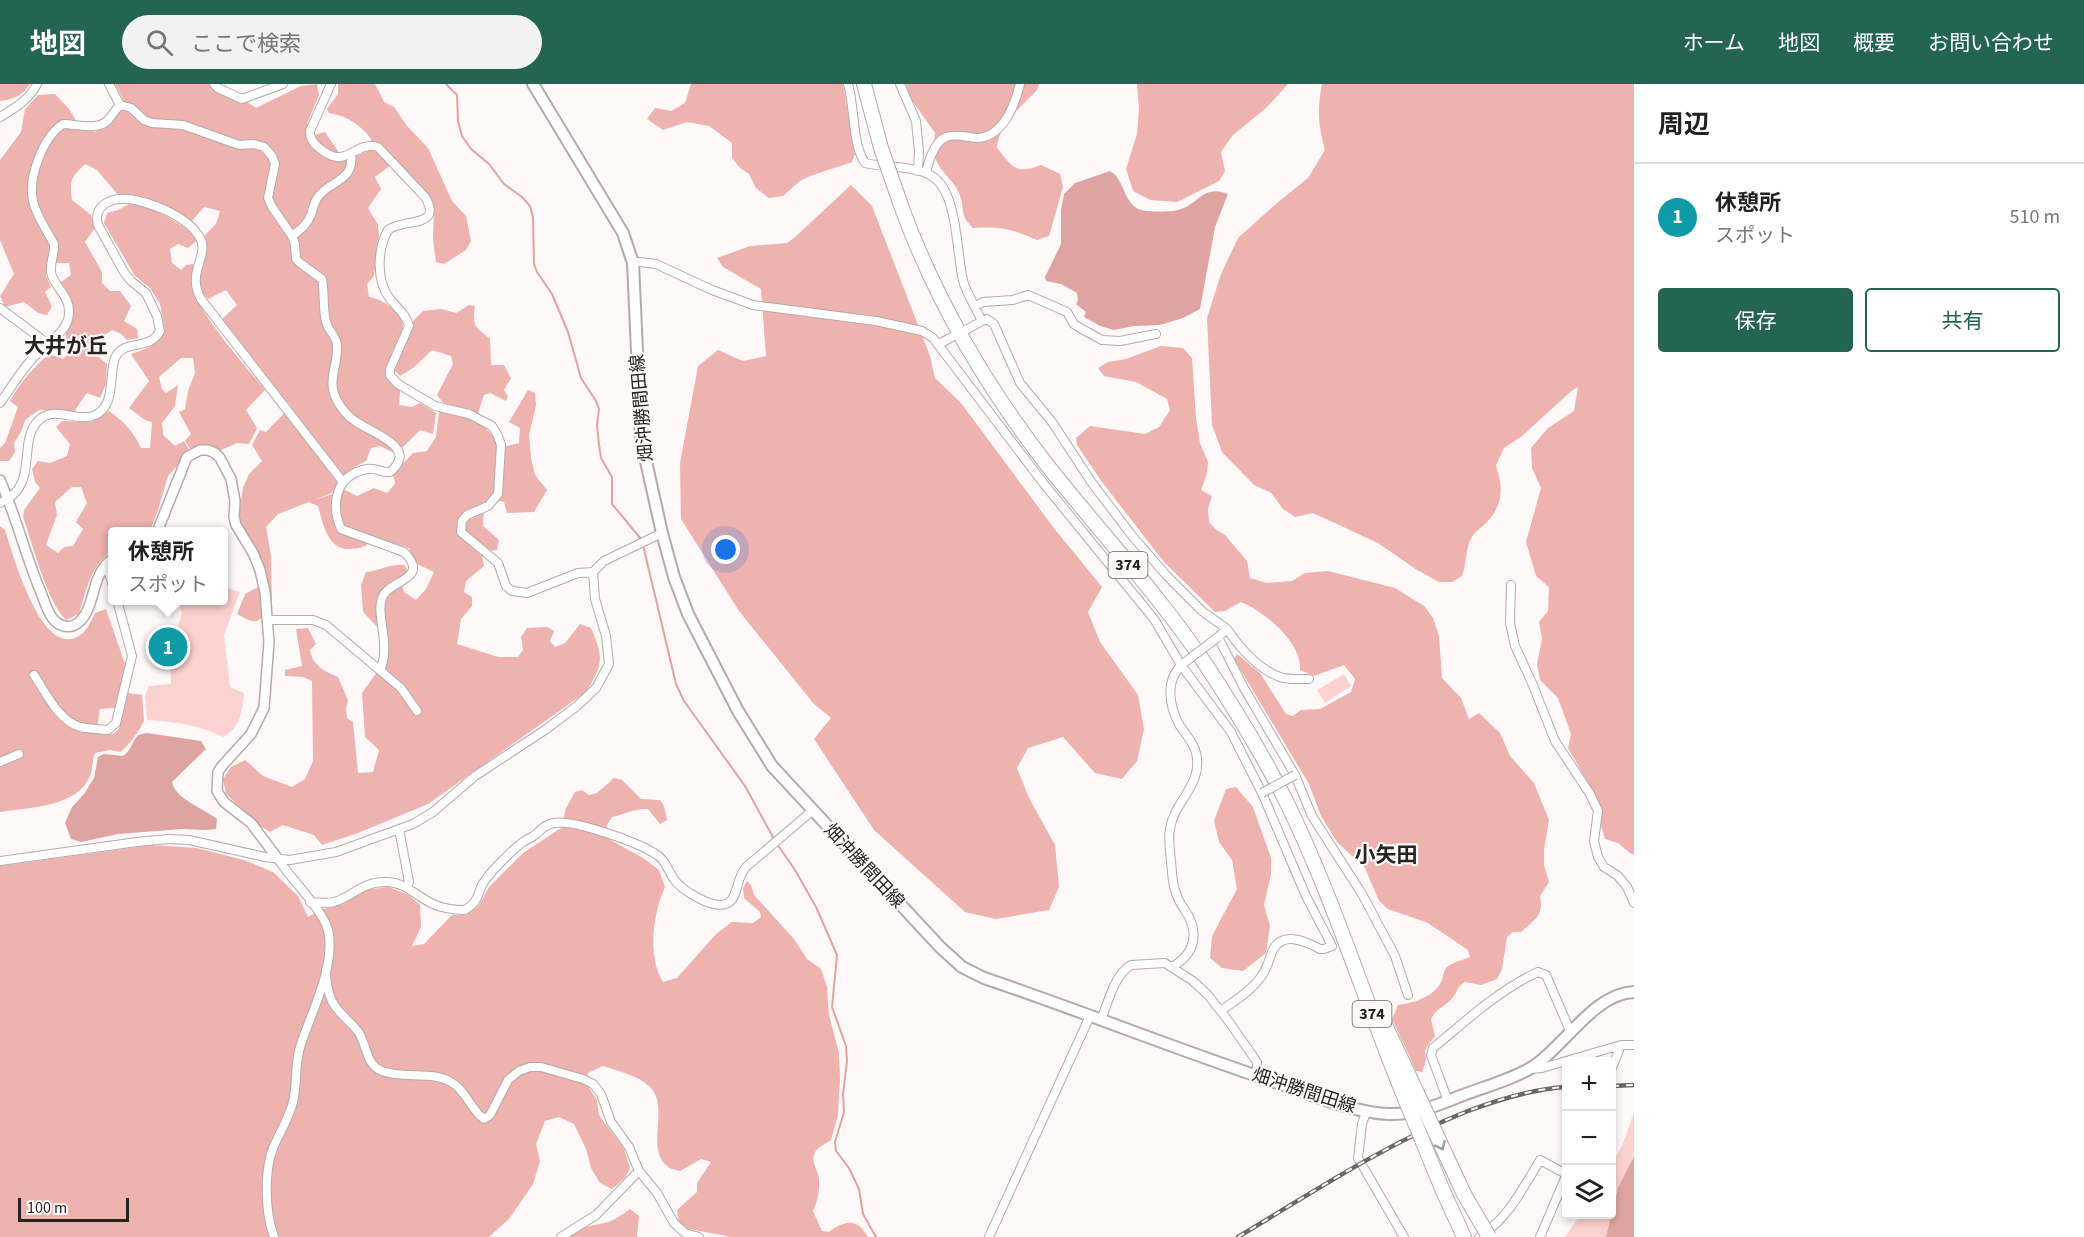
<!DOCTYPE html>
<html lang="ja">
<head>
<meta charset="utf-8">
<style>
	body { margin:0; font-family:"Source Sans 3","Noto Sans JP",sans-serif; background:#f2f2f2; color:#222 }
	.controls { position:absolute; right:18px; bottom:18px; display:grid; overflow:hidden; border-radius:6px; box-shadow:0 3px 9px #0003 }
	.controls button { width:54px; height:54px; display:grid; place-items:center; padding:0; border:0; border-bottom:2px solid #e0e0e0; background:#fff; color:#222; font:30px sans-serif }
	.scale { position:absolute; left:18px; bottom:15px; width:111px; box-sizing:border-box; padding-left:6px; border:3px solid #272323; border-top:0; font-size:16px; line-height:21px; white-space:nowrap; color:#272323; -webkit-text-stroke:4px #fff8f8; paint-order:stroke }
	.you { position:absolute; left:726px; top:466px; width:21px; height:21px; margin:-15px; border:4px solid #fff; border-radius:50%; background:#1a73e8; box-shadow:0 0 0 9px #1a73e833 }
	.badge { display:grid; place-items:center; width:39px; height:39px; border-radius:50%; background:#236452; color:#fff; font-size:20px; font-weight:700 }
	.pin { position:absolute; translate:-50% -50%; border:3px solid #fff; box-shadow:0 2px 6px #0006 }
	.popup { position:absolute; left:108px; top:443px; width:120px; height:78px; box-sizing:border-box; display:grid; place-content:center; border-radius:6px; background:#fff; filter:drop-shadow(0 2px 4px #0005); font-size:20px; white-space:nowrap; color:#767676 }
	.popup b { font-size:22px; color:#222 }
	.popup::after { content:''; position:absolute; left:50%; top:100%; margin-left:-12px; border:12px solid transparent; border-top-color:#fff }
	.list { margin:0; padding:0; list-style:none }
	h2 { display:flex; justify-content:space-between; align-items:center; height:78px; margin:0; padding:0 24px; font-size:26px }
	h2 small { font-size:20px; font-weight:400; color:#767676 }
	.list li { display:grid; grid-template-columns:39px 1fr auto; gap:18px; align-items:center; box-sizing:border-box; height:108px; padding:0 24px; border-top:2px solid #e0e0e0 }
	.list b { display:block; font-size:22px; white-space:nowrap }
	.list p { margin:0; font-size:20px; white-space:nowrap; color:#767676 }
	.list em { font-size:20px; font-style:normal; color:#767676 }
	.actions { display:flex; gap:12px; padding:18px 24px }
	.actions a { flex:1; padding:14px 0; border:2px solid #236452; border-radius:6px; text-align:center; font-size:21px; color:#236452 }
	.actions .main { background:#236452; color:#fff }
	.icon { flex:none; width:33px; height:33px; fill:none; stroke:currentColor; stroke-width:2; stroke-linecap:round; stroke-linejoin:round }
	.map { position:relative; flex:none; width:1634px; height:1153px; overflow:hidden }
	header { display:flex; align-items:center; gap:36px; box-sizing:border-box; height:84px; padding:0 30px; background:#236452; color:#fff }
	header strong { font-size:28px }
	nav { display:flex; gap:33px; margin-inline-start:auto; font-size:21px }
	.search { width:420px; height:54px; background:#f2f2f2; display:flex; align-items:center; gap:15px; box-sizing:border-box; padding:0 21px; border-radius:33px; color:#767676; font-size:22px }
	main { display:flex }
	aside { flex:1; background:#fff }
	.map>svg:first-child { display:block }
	.green { fill:#fcd2d0 }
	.forest { fill:#eeb2af; fill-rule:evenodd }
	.water { fill:#dfa4a1 }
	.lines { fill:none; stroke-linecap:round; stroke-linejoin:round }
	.stream { stroke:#dfa4a1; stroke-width:2 }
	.minor-casing { stroke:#b4aaa9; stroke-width:10 }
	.tertiary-casing { stroke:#b4aaa9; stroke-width:12 }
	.secondary-casing { stroke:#b4aaa9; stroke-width:14 }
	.motorway-casing { stroke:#b4aaa9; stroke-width:16 }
	.minor { stroke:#fff; stroke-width:8 }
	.tertiary { stroke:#fff; stroke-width:9 }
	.secondary { stroke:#fff; stroke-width:10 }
	.motorway { stroke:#fff; stroke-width:14 }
	.rail-casing { stroke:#6c6767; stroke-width:4.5 }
	.rail { stroke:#fff8f8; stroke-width:2; stroke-dasharray:7; stroke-linecap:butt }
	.minor-bridge-casing { stroke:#b4aaa9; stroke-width:10; stroke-linecap:butt }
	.motorway-bridge-casing { stroke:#b4aaa9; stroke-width:16; stroke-linecap:butt }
	.minor-bridge { stroke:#fff; stroke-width:8 }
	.motorway-bridge { stroke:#fff; stroke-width:14 }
	.oneway { stroke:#9e9c9c }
	.labels { text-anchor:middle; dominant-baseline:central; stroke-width:4.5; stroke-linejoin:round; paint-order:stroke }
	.shield { fill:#fff8f8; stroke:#686363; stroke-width:1.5 }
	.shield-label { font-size:16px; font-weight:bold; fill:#272323 }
	.street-label { font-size:18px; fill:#272323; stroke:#fff8f8 }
	.quarter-label { font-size:21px; font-weight:bold; fill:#272323; stroke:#fff8f8 }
</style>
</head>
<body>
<header>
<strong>地図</strong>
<div class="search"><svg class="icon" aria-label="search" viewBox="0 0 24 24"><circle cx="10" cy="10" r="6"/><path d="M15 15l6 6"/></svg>ここで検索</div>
<nav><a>ホーム</a><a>地図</a><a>概要</a><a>お問い合わせ</a></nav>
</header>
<main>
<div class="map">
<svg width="1634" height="1153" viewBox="0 0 1634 1153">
	<rect width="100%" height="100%" fill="#fff8f8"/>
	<path class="green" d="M224,503L240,508L224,551L230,603L244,609C242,626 241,644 223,653C196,640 176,638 147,636L145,611L149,602L171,600L170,572L182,528L177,517L224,516Z
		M1344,590L1351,602L1325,619L1317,606Z
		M1634,1028V1069L1606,1153H1565L1580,1131L1612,1130V1080L1622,1062Z"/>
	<path class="forest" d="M0,0H30C23,11 13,16 0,17Z
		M115,0H221L256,24L301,2L317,0L319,11L307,40L315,51L325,48L340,70L354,73L368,67L371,55C361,41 347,32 329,29L327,25L338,10V0H375L384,18L394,23L407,42L428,64L452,117L466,132L471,157L466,166L444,180L436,178L433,155L434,124L425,109L395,78L375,93L381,105L368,124L378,141L379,152L374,192L367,200L369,213C379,215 385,218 393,225C415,244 395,266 386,287L388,296L400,307L399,321L412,323L420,319L436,329L433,350L420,346L404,362L394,369L380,362L371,364L366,377C350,385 340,393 332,409L278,430L266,443L271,472L272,523C257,540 256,541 237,530L245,510L258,503L265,495L258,470L242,445L239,430L243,404L249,390L262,377L252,361L260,346L266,348L291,322L270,301L222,235L237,221L226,206L208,215L199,204V185L207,166L203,153L216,140L220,127L204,123L192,137C170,124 143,107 118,111L97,86L85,80C71,94 69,95 72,116L91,131L95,144L85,158L102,188V199L110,207H120L131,222L124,237L137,245L138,254L127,256L121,250L112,246L103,252L94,269L107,280L106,300L100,314L87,309L79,320L75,327L39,326L25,336L21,348L14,359L15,368L9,377H0V364L5,359L18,323L10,317C20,298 34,283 49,270L64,275L72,262L65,256C69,237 68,216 61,198L71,191L69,179H47L46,192L51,203L45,208L52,222L47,231L38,229L24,218L5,223L0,212L14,190L0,156V76L21,48L25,25L38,11L55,10L69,25L80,43L95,48L106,43L124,17Z
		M691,0H843L855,70L852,78L810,92L800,97L783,112L769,114L756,104L749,90L740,84L732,74V59L709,42L687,38L663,46L647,35L655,24L671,27L685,19Z
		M906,0H1039L1037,6C1022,22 998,41 997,64C1013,83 1015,91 1041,81L1060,90L1063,103L1049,152L1037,156C1013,145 1000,142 973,144C958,129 966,126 959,109C954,97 942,89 937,78C932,69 934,58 935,49L911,15Z
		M1137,0H1288L1266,24L1233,51L1221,68L1225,87L1219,97L1177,118L1150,116L1133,107L1126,85L1137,50L1139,25Z
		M1322,0H1634V770H1631L1618,759L1605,755L1601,742V722L1568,664L1571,650L1558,614L1540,596L1537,580L1542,555L1539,538L1548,527L1549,503L1536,492L1526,458L1541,404L1532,384L1531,364L1548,344L1574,327L1578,303L1570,308L1522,352L1504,364L1496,381C1503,404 1504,419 1487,438C1483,442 1477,446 1473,451C1465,463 1467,479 1462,492L1452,498H1439L1417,486L1378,459L1313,429L1295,433L1283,425L1271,409L1254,401L1222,368L1212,341L1207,234L1221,190L1238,154L1277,119L1308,94L1325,66C1318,40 1317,26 1322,0Z
		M851,101L872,122L930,272L935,294L961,319L1053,443L1102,503L1088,528L1100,558L1138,611L1144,645L1137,677L1122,695L1095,689L1063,653L1028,664L1017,684L1029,714L1055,761L1059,803L1049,826L996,835L965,828L874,746L814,655L831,634L813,619L739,527L681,435L680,379L698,282L718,266L743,277L766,272L761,205L723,183L717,174L750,162L787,159L794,154Z
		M133,118C157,127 180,137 198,156L188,164L178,160L170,165L172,179L181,186L186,181L193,180C193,187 192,196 193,203C197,228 248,285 265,306L246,326L257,344L249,360L237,359L219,367L207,363L191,366L185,357L191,350L179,328L185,325L188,307L195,289L193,274H181L159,293L162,305L166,309L178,301L175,322L162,339L163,351L175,362L184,357L190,367L168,392L158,426L150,447L112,448V466C90,484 87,504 79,530L66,536C46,516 33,461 23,433L24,426L40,404L35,398L32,385L38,377L50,379L67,372L70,360L56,343L62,337L92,338L109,327C124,338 133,347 141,364H150L152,338L145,336L129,324L149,297L131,270C147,265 156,261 165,247L160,220L150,204L135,192L104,139L107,129L118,126ZM72,403H81L87,419L76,438L83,445L73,462L64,463L58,469L46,461L57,431L55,418Z
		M469,221L475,222C472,242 474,242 490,255L491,281H504L511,294L504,306L508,312L506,317L490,309L484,311L475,338C492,346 491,353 503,363L519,359L520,344L509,338L528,306L535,309L536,321L529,351L531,374L535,391L547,406L534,428L507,429L504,418L493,415L484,421L483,442L499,456L497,466L488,467L482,473L484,482L466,497L464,508L472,513V522L461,535L457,560L498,573H518L523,566L521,553L527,544L547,543L554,547L550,557L555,563L565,559L580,540L591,544C604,574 603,580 586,608L428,720L358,749L322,761L314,751L283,741L270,748L260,742L226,710L223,695L231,683L245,676L263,692L292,703L305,695L313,677L312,597L303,593L285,592V586L302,582L296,545L308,544L316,560L310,566C312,581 325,588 338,593L348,616L346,624L347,634L353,638L358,689L373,688L379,666L365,653L362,609L388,572L387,553L363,528L361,501L366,488C379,487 392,479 405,481L408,490L401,498L404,508L416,516L426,505L434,488L415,479L409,464L376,454C365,463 363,464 350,465C327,466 323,439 318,422L308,418L345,406L357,412L374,404L387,409L395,400L393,390L413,369L427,367L436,353L439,329L445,321L437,311L453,280L451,272L432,266L413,284L400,292L393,285L410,249L413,237L423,227L441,225L456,229Z
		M1161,262L1183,264L1192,274L1196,334L1200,359L1208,378L1207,389L1201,406L1212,412L1208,425L1209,438L1215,445L1225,451L1247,477L1250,494L1267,499L1292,497L1305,489L1328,487L1395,504L1424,522L1433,534L1439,552L1442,594L1461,614L1469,635L1479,629L1500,649L1510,672L1534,699L1549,736L1544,766V781L1549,798L1540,812C1544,832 1535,835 1521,848H1513L1507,853L1502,885L1497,895L1481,901L1465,898C1457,902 1458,907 1453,913C1446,923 1437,923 1431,935L1435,952L1425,966L1426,976L1422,988L1416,987L1392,935L1398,921C1413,919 1431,914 1440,900C1444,894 1442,888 1447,883C1453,878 1463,876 1470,873L1468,866L1428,839L1388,825L1379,817L1365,784L1337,758L1321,732L1309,700L1234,575L1237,570L1260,589L1286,630L1293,632L1301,626L1320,625L1351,608L1355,595L1344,581L1314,592L1300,586C1302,558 1265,528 1241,518L1225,527L1215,528L1164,478L1102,398L1077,361L1076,354L1090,342L1145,350L1159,343L1170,326L1167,315L1136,298L1104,292L1098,284L1108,278L1126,275Z
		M0,442L5,446C13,470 43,583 83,549C88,544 92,535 95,529L106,525L126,583L116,624L100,625L97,644L99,650H113L119,645L128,609L142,611L144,637C139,647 129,662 120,668L110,666L95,669C92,676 93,685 90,692C78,723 27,724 0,728Z
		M614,694L622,696L641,715L660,716L664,722L667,736L660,740L648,725C635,724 625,730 612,733L607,741L605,753L643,774L659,786L665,803C653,829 647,873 663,898L677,894L716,850L732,838L753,839L761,833L760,828L744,814L743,804L747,797L751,801L754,811L794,855L807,875L821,885L827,903L829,931L839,969L840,994L838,1031L831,1056C825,1061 816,1063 814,1071C812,1078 816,1084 818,1090C821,1101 818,1117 813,1127L822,1147L829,1148C845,1136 857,1134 868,1153H731L679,1143L677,1126L697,1108V1099L711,1078L701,1075L680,1087C676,1086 670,1085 667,1082C645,1064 670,1022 650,1003C638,991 618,987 603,982L588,989L587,1001L597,1016L599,1031L624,1065L630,1084L625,1094L612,1105L600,1099L591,1084L586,1065L574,1040L559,1033L545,1037L536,1060L540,1077L533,1100L509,1135L489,1153H0V782L153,761L197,764L244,776L273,788L298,812L308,833L323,825L344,820L364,806L388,803L409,811L420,821L421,843L412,862L424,860L452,831H466L478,823L489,803L523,769L561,744L566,724L575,708L582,706L589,711L597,709Z
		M1236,703L1253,723L1271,774V790L1264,821L1270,842L1266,869L1243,887L1222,884L1210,874L1212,852L1237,805L1232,776L1219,758L1214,737L1226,705Z
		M630,1125L639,1132L637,1153H566C577,1142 594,1142 608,1138C616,1135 623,1130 630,1125Z"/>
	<path class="water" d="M1110,87C1125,95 1123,120 1141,126C1147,128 1172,128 1178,126C1199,121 1202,100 1228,110L1215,143L1200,225L1183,234L1160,241L1134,242L1114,246L1100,242L1084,233L1086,228L1076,220L1078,216L1077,209L1061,200L1046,197L1045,193L1061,160V126L1064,110L1075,99Z
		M147,649L201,657L206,665L172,698C175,715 203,724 217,735L216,745L206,746L182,745L118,750L81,758L71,755L65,739L72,723L84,710L94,694L98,673L104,670L123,672C132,666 131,659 138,651Z
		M1634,1072V1153H1606L1618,1104Z"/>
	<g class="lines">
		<path class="stream" d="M446,0L457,11L458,37L462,52L471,65L489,80L504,100L522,113L530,122L533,133L534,180L537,188L552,210L568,248L581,294L596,317L599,325L597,341L599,361L601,374L612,393V420L641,455
			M643,461L676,600L684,617L745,702L774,755
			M777,760L795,786L816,823L837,871L832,923L846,962L847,977L843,1010L844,1028L835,1058L836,1067L849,1084L859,1105L863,1130L876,1153"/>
		<g class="minor-casing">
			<path id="minor" d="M109,0L120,21
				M214,0L218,4L242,15L283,0
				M331,0L310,47C310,54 312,59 318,63C347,89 353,56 378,63L425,113C444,145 402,134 388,146C377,166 376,197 390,215C397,224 406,230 409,242L390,285V291L398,300L435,322L469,330L492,342L498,352L501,361L498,410L488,422L467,431L462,437L461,448L498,479L506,502L512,507L527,509L578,489L593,488
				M848,0C855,24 852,60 865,79C886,84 909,81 928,90C960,104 955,170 964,200C969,213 976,225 982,237L987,235L994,240L1020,299L1052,338L1092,399L1133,453L1167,492L1202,527L1227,545
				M900,0L916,37L919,67L918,87
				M120,21L131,24L144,36L152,39L183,41L239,61L254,60L264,63L272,72L275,80L268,114L272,123L292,152L295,160L296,175L300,179L322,195C325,210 322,227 327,241C330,248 337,253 337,262C338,284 325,298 339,320C343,326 349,333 355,337C371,349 420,363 390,388C382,389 375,383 367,385C336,391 330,419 341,445L404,468C431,495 390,496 383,512C374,530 392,560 380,586
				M0,33C15,24 29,16 37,0
				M926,89C929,76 934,58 946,53C956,49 969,54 979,54C1004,51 1015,20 1020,0
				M292,152C300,146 307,141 311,131C313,125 314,118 318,113C328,97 355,98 351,70
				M633,179L640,178L656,180L712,206L753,221L876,237L922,247L933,254L1044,400L1154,535L1181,581L1231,648L1262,709L1306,812L1332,862L1324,865H1320C1305,857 1281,846 1272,868C1268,878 1267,886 1260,894C1251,907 1234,917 1221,927
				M975,222L983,218L1013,216L1028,211L1067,228L1074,240L1080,244L1102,256L1120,257L1156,250
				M0,224L48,260
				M964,247L982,237
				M939,260L952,253
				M0,319C11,304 20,288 33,274C44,261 69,248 69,229C70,213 57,205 52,192C48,181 55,171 54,160C47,147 36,131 33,117C28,93 43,53 63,40C77,40 96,47 107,37C112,32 115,26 120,21
				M0,419C41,402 16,357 39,336C55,321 75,338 93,332C117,323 108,292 115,274C124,254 149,268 160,247L157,232L146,209L131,197L124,188L98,141C92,118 117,112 135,116C157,121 187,133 199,152C208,166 197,178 196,193C195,201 197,208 201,215L343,398
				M106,480L112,499
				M1511,501L1510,539L1515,562L1532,599L1555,657L1590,710L1598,727L1594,757L1598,773L1604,783L1618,792L1627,803L1634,819
				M268,536H313L326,541L401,604L417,627
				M34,591C46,609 58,636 80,643C89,645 99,645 108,646L116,639L132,572L117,516
				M1309,595C1300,595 1288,596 1280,593C1258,585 1240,564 1227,545L1218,553L1244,604L1295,691L1312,732L1362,810L1395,872L1408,911
				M0,678L19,670
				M399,745L409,798L407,803
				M0,777L137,758L168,755L189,756L265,773L290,776L336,768L413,740L433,728L475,692L545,646L577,622L596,604L609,580L606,552L595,515L593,488L604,477L662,449
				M310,818C318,818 326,820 334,818C355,812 360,798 386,798C405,798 416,812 433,820C442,824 454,826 465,826C477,819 477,813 482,801C489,789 512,766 523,758C527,755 531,754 535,751C541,746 545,740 554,739C574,735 636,758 654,769C665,775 667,784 673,794C681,806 714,827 728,819C738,814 736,794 746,783L812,727
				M1172,883C1192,871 1199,855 1189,833C1185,825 1178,818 1176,809C1172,799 1172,787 1171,777C1170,767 1168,755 1170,745C1174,717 1204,700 1196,669C1194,659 1186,651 1180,642C1169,622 1164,595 1184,579
				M326,886C326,897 327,907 332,917C338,930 351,937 359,949C367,962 366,981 382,987C405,996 433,985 454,1000C467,1009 472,1027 484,1035L490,1031L508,996L519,987L530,983H541L583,995L593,1000L601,1010L611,1038L629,1063L639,1087L657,1109L674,1139L685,1149L699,1153
				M1101,936C1108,919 1114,891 1131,881L1165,879L1193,897L1208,911L1227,935L1257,978V992
				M1612,984L1621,961H1634
				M1530,985L1542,984L1621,961
				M1448,1017L1431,971L1433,964C1467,936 1499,906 1538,888L1546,891L1571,949
				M1366,1028L1362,1040L1358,1074L1404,1153
				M274,1153C265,1129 264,1087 273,1064C280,1048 289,1034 293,1018C298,998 294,979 301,960C312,927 336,881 328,846C323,826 290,794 278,775
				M561,1153L596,1131L639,1087
				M989,1153L1090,932
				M1479,1153C1508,1135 1523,1104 1540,1076L1566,1090
				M1540,1153L1566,1092"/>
		</g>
		<g class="tertiary-casing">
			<path id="tertiary" d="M0,396C16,432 25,470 40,506C44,515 47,528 53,535C60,543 70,545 78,539C97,523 89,493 112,475
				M157,448L187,373L200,366H208L215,369L220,374L231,395L235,417L234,433L236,441L253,469L260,486L265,508L269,558L264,624L251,650L222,682L218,688L217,707L224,718L251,739L278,775"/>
		</g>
		<g class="secondary-casing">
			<path id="secondary" d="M533,0L623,149L633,179L641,355L662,449L674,493L688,530L738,627L772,682L940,863L962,883L984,894C1082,927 1178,966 1275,998C1311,1010 1350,1028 1388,1030C1413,1031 1436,1022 1458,1013C1483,1003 1512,996 1534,982C1565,961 1595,909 1634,908"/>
		</g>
		<g class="motorway-casing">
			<path id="motorway" d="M864,0L881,64
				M903,127C938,221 989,307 1051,386C1102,450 1160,512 1206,581C1235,625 1263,671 1287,719C1334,815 1365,918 1406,1017
				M1381,932L1417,1009
				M1443,1107L1464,1153"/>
		</g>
		<use href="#minor" class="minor"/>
		<use href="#tertiary" class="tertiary"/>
		<use href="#secondary" class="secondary"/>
		<use href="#motorway" class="motorway"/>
		<g class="rail-casing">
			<path id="rail" d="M1612,1002L1634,1001
				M1238,1153C1313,1108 1387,1059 1468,1027C1500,1015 1532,1005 1566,1003"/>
		</g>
		<use href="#rail" class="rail"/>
		<g class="minor-bridge-casing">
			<path id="minor-bridge" d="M1184,579L1218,553
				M1262,709L1295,691"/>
		</g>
		<g class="motorway-bridge-casing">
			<path id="motorway-bridge" d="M881,64L903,127
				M1417,1009L1464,1110L1489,1153
				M1406,1017L1443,1107"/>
		</g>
		<use href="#minor-bridge" class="minor-bridge"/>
		<use href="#motorway-bridge" class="motorway-bridge"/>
	</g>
	<defs><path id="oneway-chevron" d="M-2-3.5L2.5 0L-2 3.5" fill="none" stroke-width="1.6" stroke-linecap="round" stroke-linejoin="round" transform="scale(1.5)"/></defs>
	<use class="oneway" href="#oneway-chevron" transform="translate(1441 1062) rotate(65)"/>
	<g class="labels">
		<g class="shield">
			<rect x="1108.5" y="468" width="39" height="26" rx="4.5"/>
			<rect x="1352.5" y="917" width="39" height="26" rx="4.5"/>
		</g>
		<g class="shield-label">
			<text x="1128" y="481">374</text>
			<text x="1372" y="930">374</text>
		</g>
		<g class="street-label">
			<text transform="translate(642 324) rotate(-95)">畑沖勝間田線</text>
			<text transform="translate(864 782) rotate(47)">畑沖勝間田線</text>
			<text transform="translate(1304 1007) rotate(18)">畑沖勝間田線</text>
		</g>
		<g class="quarter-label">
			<text x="66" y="262">大井が丘</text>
			<text x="1386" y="771">小矢田</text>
		</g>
	</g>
</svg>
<div class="controls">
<button>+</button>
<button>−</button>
<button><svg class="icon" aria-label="layers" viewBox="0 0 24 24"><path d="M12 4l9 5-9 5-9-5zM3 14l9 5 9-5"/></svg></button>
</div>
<div class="scale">100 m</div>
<div class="you"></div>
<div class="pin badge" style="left:168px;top:563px;background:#0f9aa8">1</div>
<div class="popup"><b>休憩所</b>スポット</div>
</div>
<aside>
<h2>周辺<small></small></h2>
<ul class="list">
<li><span class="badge" style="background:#0f9aa8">1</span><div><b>休憩所</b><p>スポット</p></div><em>510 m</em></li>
</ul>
<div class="actions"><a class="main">保存</a><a>共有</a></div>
</aside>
</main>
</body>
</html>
